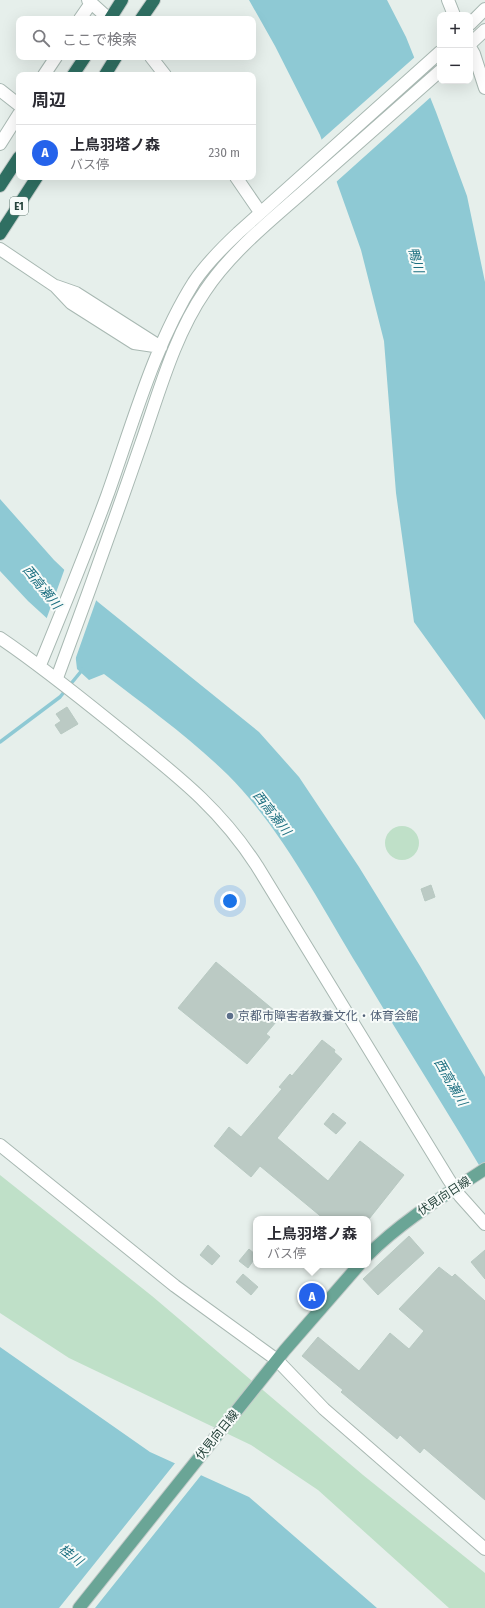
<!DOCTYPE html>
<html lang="ja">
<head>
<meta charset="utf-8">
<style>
	body { margin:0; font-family:"Fira Sans Condensed","Noto Sans JP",sans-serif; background:#f7f7f7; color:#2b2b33 }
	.controls { position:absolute; right:12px; top:12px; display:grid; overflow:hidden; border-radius:8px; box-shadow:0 4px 16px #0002 }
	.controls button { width:36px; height:36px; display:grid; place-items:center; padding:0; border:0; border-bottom:1px solid #e1e1e2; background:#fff; color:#2b2b33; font:20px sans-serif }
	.you { position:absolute; left:230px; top:901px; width:14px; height:14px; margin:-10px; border:3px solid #fff; border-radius:50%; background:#1a73e8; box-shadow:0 0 0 6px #1a73e833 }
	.badge { display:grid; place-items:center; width:26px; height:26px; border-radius:50%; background:#2563eb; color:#fff; font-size:13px; font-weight:700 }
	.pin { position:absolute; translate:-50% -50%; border:2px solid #fff; box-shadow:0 1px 4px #0006 }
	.popup { position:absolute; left:253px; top:1216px; width:118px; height:52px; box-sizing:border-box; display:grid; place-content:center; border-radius:8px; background:#fff; filter:drop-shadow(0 1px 3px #0005); font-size:13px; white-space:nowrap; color:#7c7c81 }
	.popup b { font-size:15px; color:#2b2b33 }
	.popup::after { content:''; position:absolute; left:50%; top:100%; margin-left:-8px; border:8px solid transparent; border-top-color:#fff }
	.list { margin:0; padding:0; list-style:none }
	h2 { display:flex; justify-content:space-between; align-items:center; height:52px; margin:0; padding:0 16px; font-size:17px }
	h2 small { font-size:13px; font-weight:400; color:#7c7c81 }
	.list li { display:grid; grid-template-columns:26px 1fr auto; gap:12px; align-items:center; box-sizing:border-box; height:56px; padding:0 16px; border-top:1px solid #e1e1e2 }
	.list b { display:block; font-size:15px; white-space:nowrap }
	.list p { margin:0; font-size:13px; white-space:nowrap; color:#7c7c81 }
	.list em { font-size:13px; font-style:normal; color:#7c7c81 }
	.icon { flex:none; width:22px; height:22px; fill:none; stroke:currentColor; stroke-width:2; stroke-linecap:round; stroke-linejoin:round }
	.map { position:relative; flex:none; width:485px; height:1608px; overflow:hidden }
	.search { position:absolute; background:#fff; box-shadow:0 4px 16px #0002; left:16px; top:16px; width:240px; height:44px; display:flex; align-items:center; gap:10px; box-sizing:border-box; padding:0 14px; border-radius:8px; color:#7c7c81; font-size:15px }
	.panel { position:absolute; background:#fff; box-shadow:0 4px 16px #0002; left:16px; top:72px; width:240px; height:108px; border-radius:8px }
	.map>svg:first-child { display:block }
	.green { fill:#bfe0c8 }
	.water { fill:#8ec9d4 }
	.pier { fill:#e6efeb }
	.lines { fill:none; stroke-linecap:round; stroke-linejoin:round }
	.stream { stroke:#8ec9d4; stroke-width:3.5 }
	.building { fill:#bbcac4; stroke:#b8c9c2 }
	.minor-casing { stroke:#a8b8b2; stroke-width:14 }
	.major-casing { stroke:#c2cac8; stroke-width:14 }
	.highway-casing { stroke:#c2cac8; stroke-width:14 }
	.minor { stroke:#fff; stroke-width:12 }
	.major { stroke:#6aa596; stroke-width:12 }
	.highway { stroke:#2f6f62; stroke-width:12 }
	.service-dot { fill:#5c6f8a; stroke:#f7fbf9; stroke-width:1.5 }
	.labels { text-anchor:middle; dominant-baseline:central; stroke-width:4; stroke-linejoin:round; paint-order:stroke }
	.shield { fill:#f7fbf9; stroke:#637a73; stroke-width:1 }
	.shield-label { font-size:11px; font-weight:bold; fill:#24423a }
	.service-label { font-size:12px; fill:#4e5e75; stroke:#f7fbf9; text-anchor:start }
	.street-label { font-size:12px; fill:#24423a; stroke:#f7fbf9 }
	.water-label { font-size:13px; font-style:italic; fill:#1c6f80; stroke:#f7fbf9 }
</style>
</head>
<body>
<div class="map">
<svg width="485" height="1608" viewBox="0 0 485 1608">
	<rect width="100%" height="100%" fill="#e6efeb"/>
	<path class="green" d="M385 843a17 17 0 1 1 34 0a17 17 0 1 1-34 0Z
		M0,1175L152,1296L363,1475L485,1573V1608H449L318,1490L251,1445L69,1358L0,1313Z"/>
	<path class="water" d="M249,0H387L406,37L436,112L467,196L485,282V720L414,622L396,493L384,341L361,250L320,135L275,46Z
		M0,499L54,560L98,602L259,732L299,777L359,867L420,966L485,1077V1175C444,1106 400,1037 359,968C320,904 281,828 228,775C190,738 146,706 104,674L89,680L77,669L74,643L28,601L0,571Z
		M0,1347L150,1452L249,1497L377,1608H0Z"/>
	<path class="pier" d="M416,56L432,96L335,183L320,141Z
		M65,568L97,598L74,663L72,644L46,620Z
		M176,1462L202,1474L95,1608H59Z"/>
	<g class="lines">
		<path class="stream" d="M0,742L60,697L83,669"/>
	</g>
	<path class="building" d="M67,707L78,724L61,734L55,725L61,721L56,714Z
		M431,885L435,897L425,901L421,889Z
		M216,962L281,1016L266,1034L270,1037L247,1064L178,1008Z
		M322,1040L335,1050L334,1052L342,1059L277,1138L328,1181L360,1141L404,1175L369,1219H324L260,1166L251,1177L214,1146L229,1127L241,1137L282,1089L279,1087L290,1074L292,1076Z
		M333,1113L346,1123L336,1134L324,1124Z
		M409,1236L424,1253L378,1295L363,1279Z
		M208,1245L220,1256L212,1265L200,1255Z
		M249,1249L256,1255V1257L248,1268L239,1261Z
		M485,1250V1279L471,1262Z
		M439,1267L452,1277L455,1274L485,1301V1500L424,1448L420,1453L400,1435L397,1439L341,1392L343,1390L302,1356L318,1337L359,1371L390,1333L409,1349L424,1331L399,1309Z
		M243,1274L258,1287L251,1295L236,1282Z"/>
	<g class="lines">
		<g class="minor-casing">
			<path id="minor" d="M88,0L109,19
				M448,0L454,15
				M80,19L91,3
				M470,24L485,9
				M470,44L485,30
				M470,47L474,54L485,88
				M151,57L165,75
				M44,75L56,57
				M0,90L19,105
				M0,144L19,114
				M236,177L260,212
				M0,249L55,286L71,303L134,343L161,347
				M56,286L76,293L156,344
				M0,638C43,667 82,699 123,732C176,775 219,807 257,866L449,1180L460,1196L485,1224
				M40,665C63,609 86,553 107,496C132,426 154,345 194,282C206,264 222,248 238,233L440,52
				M57,678C86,600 114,522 141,444C159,393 174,336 205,291C231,252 269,222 304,191C349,151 395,111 440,71
				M0,1145L175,1286L277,1360L324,1409L485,1549"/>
		</g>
		<g class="major-casing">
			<path id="major" d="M368,1255C403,1220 444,1196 485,1169
				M79,1608L285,1350L359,1265"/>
		</g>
		<g class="highway-casing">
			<path id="highway" d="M110,19L122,0
				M141,19L154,0
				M73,75L85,57
				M105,75L116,57
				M0,186L19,157
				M0,234L37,177"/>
		</g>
		<use href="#minor" class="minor"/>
		<use href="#major" class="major"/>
		<use href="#highway" class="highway"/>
	</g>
	<circle class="service-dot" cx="230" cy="1016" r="4"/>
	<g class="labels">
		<rect class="shield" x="10" y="197" width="18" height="18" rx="3"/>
		<g class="shield-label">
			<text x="19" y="206">E1</text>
		</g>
		<g class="service-label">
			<text x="238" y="1016">京都市障害者教養文化・体育会館</text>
		</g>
		<g class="street-label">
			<text transform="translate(444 1196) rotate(-33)">伏見向日線</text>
			<text transform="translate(217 1435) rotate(-51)">伏見向日線</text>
		</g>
		<g class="water-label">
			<text transform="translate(416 260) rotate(76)">鴨川</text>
			<text transform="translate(42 587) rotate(51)">西高瀬川</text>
			<text transform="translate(272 813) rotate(52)">西高瀬川</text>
			<text transform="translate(451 1082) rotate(60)">西高瀬川</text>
			<text transform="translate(71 1555) rotate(37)">桂川</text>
		</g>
	</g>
</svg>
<div class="controls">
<button>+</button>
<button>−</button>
</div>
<div class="you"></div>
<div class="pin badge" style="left:312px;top:1296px">A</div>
<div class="popup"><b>上鳥羽塔ノ森</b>バス停</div>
<div class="search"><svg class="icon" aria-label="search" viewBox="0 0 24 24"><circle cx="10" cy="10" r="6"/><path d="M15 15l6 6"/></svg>ここで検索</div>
<section class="panel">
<h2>周辺<small></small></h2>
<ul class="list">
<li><span class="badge">A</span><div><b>上鳥羽塔ノ森</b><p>バス停</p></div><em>230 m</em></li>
</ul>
</section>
</div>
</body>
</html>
